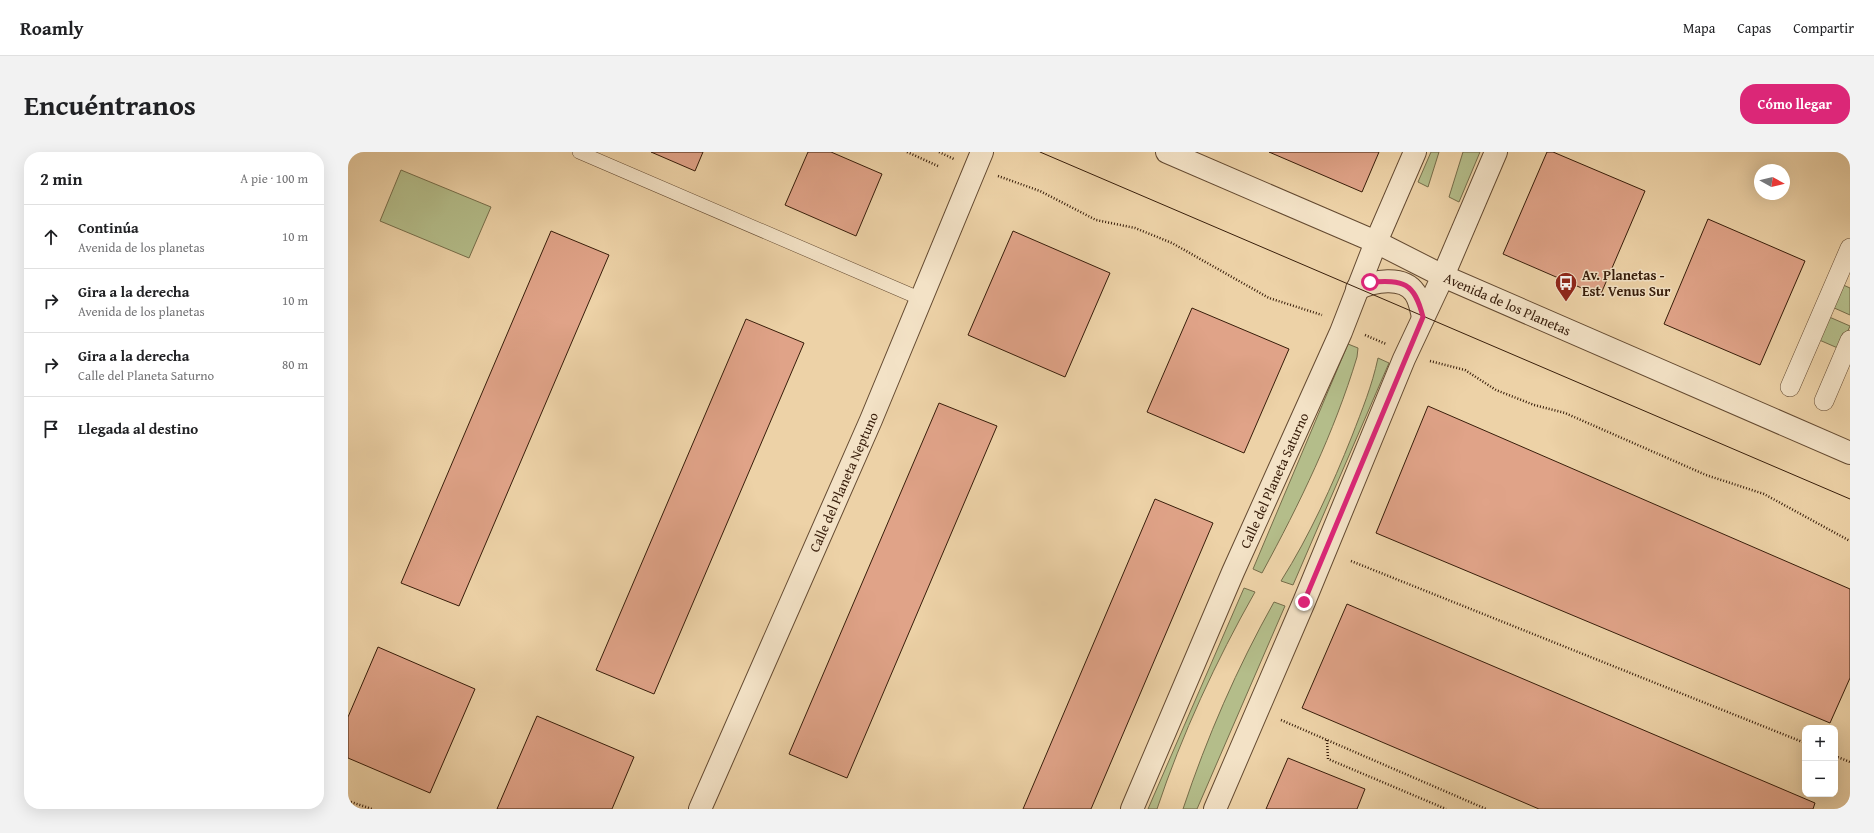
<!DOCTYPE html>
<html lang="es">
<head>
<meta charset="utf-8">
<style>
	body { margin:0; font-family:"Gentium Book Plus",serif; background:#f2f2f2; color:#202124 }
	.controls { position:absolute; right:12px; bottom:12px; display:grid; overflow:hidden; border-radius:8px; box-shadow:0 4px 16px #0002 }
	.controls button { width:36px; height:36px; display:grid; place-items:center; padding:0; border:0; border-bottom:1px solid #e0e0e0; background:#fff; color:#202124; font:20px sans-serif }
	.compass { position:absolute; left:1406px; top:12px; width:36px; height:36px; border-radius:50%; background:#fff; box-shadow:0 4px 16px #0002; rotate:98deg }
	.stop { position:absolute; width:12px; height:12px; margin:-9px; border:3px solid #db2777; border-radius:50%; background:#fff }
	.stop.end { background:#db2777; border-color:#fff; box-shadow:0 1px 4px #0008 }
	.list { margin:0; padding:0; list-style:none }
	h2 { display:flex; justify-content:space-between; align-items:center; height:52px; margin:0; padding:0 16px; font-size:17px }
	h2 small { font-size:13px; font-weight:400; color:#757577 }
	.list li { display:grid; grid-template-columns:26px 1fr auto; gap:12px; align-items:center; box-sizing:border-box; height:64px; padding:0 16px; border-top:1px solid #e0e0e0 }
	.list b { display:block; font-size:15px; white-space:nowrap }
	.list p { margin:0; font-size:13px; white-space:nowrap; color:#757577 }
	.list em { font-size:13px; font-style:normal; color:#757577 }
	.icon { flex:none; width:22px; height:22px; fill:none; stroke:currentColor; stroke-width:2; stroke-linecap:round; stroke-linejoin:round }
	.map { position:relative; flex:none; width:1502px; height:657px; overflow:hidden; border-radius:16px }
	header { display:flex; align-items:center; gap:24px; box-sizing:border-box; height:56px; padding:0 20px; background:#fff; border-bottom:1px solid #e0e0e0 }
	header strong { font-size:19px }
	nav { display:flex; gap:22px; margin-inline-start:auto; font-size:14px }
	.intro { display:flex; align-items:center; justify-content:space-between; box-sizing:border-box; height:96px; padding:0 24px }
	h1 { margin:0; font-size:28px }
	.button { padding:10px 18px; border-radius:16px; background:#db2777; color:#fff; font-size:14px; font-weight:700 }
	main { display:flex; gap:24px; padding:0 24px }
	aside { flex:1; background:#fff; border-radius:16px; box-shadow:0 4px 16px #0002 }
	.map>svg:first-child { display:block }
	.grass { fill:#b4bd8a; stroke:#766d4a }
	.building { fill:#e0a388; stroke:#371d0a }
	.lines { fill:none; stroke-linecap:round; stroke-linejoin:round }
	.service-casing { stroke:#644a31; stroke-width:14 }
	.pedestrian-casing { stroke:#644a31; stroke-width:20 }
	.minor-casing { stroke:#644a31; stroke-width:24 }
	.tertiary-casing { stroke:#644a31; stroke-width:24 }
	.path { stroke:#371d0a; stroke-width:2.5; stroke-dasharray:1 2; stroke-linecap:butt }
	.service { stroke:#f3e2c6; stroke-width:13 }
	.pedestrian { stroke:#f3e2c6; stroke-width:19 }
	.minor { stroke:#f3e2c6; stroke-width:22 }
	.tertiary { stroke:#f3e2c6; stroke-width:22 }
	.tram { stroke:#371d0a; stroke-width:1 }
	.route { stroke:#db2777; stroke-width:5 }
	.labels { text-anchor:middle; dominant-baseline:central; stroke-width:3; stroke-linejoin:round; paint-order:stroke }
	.poi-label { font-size:14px; font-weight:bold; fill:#371d0a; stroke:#f3e2c6; text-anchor:start }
	.street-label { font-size:14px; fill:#371d0a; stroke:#f3e2c6 }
</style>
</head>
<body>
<header>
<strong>Roamly</strong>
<nav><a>Mapa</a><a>Capas</a><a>Compartir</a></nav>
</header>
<div class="intro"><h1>Encuéntranos</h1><a class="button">Cómo llegar</a></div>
<main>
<aside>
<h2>2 min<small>A pie · 100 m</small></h2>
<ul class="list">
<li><svg class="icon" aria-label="ahead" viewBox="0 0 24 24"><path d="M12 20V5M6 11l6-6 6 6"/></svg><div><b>Continúa</b><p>Avenida de los planetas</p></div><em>10 m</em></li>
<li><svg class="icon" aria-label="right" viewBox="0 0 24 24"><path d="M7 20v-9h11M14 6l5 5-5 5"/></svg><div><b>Gira a la derecha</b><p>Avenida de los planetas</p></div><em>10 m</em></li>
<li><svg class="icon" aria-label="right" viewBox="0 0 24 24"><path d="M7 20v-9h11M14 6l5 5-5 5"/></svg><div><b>Gira a la derecha</b><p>Calle del Planeta Saturno</p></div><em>80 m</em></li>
<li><svg class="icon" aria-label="arrive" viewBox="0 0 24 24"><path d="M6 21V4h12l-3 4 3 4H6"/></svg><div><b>Llegada al destino</b></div></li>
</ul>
</aside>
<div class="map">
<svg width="1502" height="657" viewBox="0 0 1502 657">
	<rect width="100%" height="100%" fill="#edd2a7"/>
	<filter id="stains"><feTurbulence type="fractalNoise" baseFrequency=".005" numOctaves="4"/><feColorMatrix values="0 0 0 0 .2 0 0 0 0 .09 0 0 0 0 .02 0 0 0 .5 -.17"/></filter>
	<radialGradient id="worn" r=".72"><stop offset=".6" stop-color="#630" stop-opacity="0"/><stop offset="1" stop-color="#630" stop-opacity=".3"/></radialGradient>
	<path class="grass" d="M1083,0H1091L1080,35L1070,30Z
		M1115,0H1132L1111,50L1101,45Z
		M53,18L143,55L121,106L32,69Z
		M1493,132L1502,136V163L1484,155Z
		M1479,164L1502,174L1492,197L1469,187Z
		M1000,192L1010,196L1009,205C986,281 952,351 914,421L905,417Z
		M1030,206L1041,211L945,433L933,429C962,383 984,334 1004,284C1014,258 1024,234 1030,206Z
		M896,436L907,440C868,509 834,582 809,657H800Z
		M926,450L937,454L849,657H835C859,585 889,516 926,450Z"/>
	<path class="building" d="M303,0H355L347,19Z
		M460,0H483L534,22L508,84L437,53Z
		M921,0H1031L1014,40Z
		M1199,0H1205L1297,39L1252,144L1155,102Z
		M1360,67L1457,109L1412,213L1316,172Z
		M203,79L261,103L111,454L53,431Z
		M665,79L762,121L717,225L620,183Z
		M844,156L941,197L896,301L799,260Z
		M398,167L456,191L306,542L248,518Z
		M591,251L649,274L499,626L441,602Z
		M1080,254L1502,437V526L1482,571L1028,381Z
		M807,347L865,371L743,657H675Z
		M999,452L1467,651L1465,657H1191L954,556Z
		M30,495L127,537L82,641L0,606V565Z
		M189,564L286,605L264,657H149Z
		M940,606L1017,637L1009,657H918Z"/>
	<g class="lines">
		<g class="service-casing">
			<path id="service" d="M231,0L573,147"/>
		</g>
		<g class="pedestrian-casing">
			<path id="pedestrian" d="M1442,235L1502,96
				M1476,249L1502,188"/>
		</g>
		<g class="minor-casing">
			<g id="minor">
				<path id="s1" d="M352,657L523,268L634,0"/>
			</g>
		</g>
		<g class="tertiary-casing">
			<g id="tertiary">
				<path id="s2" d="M819,0L1028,90L1095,124L1502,301"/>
				<path d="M1009,137C1025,129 1055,123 1067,141C1072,148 1073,157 1075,165"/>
				<path id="s3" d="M784,657L885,420L993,180L1028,90L1067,0"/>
				<path d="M867,657L956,450L1056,207L1095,124L1148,0"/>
			</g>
		</g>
		<path class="path" d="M559,0L590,14
			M591,0L606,7
			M650,24L692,39L748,68L787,76L824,91L921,146L974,163
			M1017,183L1038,192
			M1082,209L1117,218L1148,238L1186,253L1217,261L1358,323L1416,342L1502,389
			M1003,409L1457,591
			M933,568L1138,657
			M979,588L980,607L1098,657
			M1487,604L1502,610
			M0,649L24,657"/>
		<use href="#service" class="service"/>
		<use href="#pedestrian" class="pedestrian"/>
		<use href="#minor" class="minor"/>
		<use href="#tertiary" class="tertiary"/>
		<path class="tram" d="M692,0L1502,347"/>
	</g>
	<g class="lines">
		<path class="route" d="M956,450L1075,165C1066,130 1056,128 1022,130"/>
	</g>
	<defs>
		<g id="bus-pin" transform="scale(1.15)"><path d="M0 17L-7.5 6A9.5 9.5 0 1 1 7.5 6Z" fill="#8f2418" stroke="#f3e2c6"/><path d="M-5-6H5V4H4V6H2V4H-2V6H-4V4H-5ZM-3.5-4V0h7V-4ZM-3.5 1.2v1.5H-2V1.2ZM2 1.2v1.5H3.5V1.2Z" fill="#fff"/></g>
	</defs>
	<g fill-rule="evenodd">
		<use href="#bus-pin" x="1218" y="131"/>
	</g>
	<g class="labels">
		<g class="poi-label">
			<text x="1234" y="123">Av. Planetas -<tspan x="1234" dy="16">Est. Venus Sur</tspan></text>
		</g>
		<g class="street-label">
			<text stroke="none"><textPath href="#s2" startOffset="373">Avenida de los Planetas</textPath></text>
			<text stroke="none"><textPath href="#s3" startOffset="358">Calle del Planeta Saturno</textPath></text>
			<text stroke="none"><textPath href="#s1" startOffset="357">Calle del Planeta Neptuno</textPath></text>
		</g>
	</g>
	<rect width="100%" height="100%" filter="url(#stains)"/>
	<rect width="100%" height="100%" fill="url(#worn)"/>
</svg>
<div class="controls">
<button>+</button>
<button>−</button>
</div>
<svg class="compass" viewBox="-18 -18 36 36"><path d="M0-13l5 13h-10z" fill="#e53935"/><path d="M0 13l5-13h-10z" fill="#757577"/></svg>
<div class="stop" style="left:1022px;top:130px"></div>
<div class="stop end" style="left:956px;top:450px"></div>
</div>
</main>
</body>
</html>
